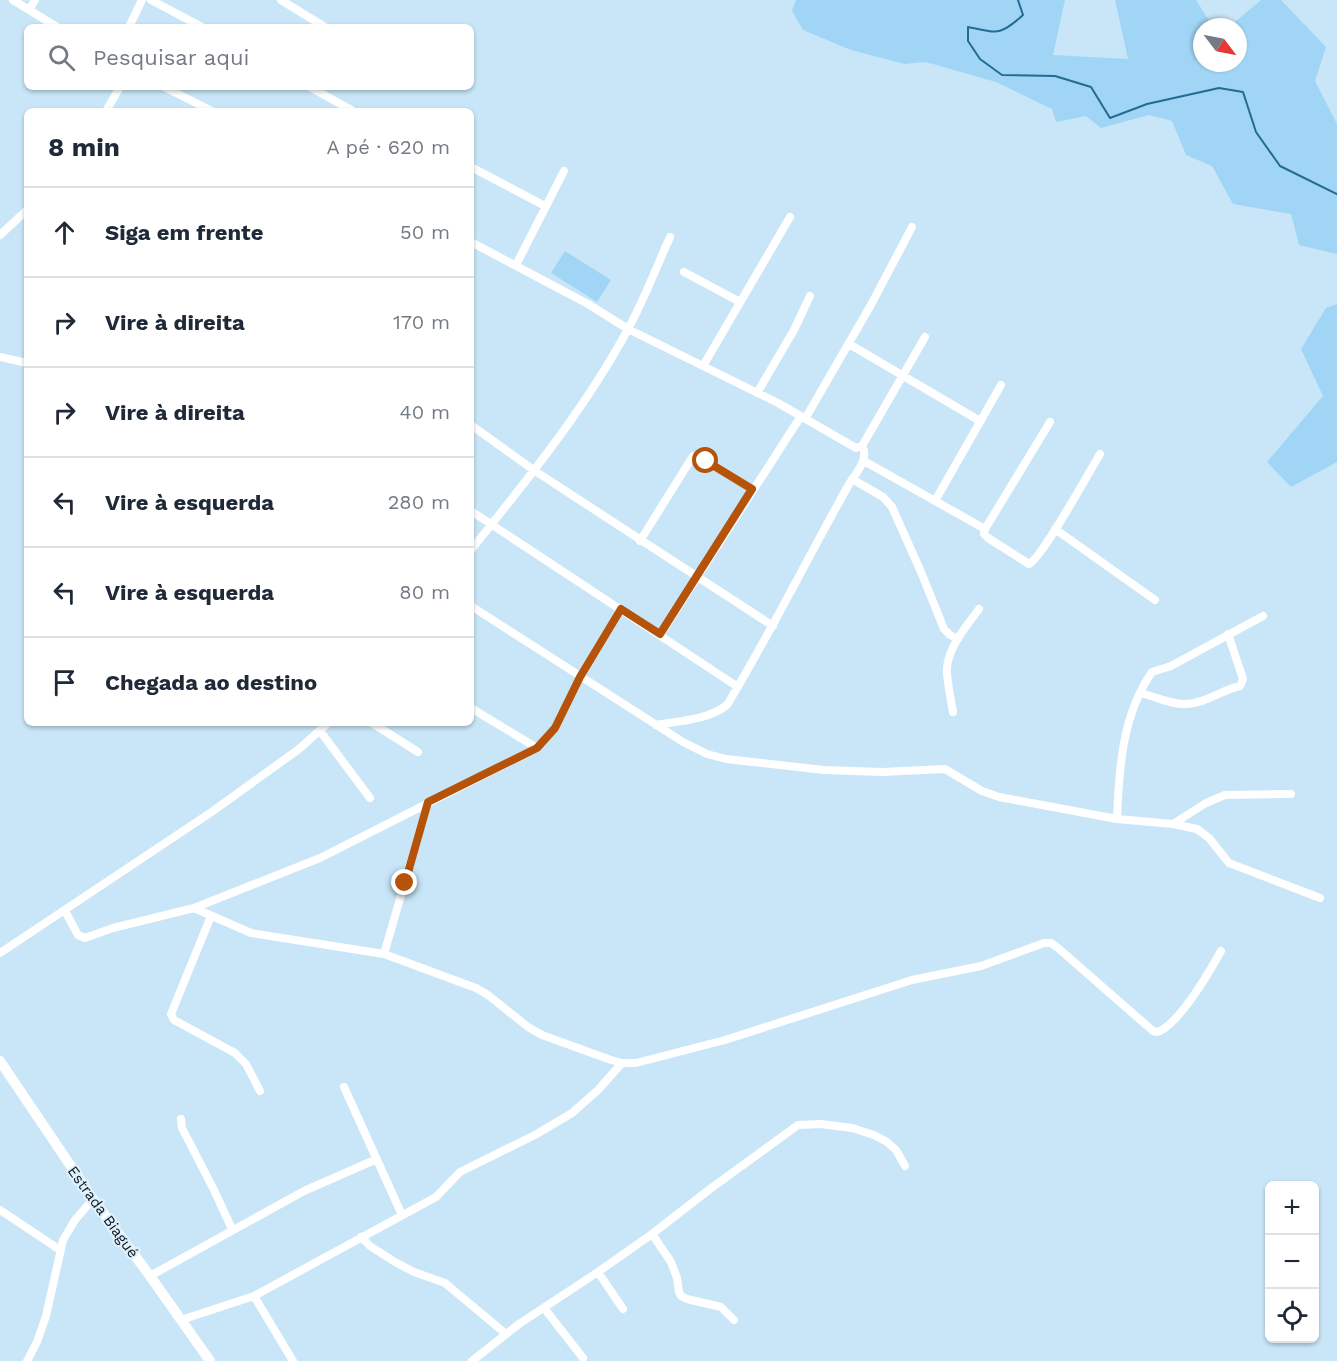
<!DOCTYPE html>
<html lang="pt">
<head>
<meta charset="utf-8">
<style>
	body { margin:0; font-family:"Work Sans",sans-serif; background:#f2f2f3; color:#1f2937 }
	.controls { position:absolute; right:18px; bottom:18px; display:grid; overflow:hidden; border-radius:9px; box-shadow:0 2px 4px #0004 }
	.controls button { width:54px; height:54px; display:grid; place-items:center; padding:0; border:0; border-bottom:2px solid #e0e1e3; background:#fff; color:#1f2937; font:30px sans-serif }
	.compass { position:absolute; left:1193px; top:18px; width:54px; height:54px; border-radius:50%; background:#fff; box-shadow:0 2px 4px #0004; rotate:122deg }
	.stop { position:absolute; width:18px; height:18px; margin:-14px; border:4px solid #b45309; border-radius:50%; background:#fff }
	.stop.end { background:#b45309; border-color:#fff; box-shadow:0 2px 6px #0008 }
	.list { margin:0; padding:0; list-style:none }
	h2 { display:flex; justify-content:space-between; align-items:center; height:78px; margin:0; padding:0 24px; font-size:26px }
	h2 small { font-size:20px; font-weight:400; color:#747a83 }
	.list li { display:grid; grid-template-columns:39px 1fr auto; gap:18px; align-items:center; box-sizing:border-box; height:90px; padding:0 24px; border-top:2px solid #e0e1e3 }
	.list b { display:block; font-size:22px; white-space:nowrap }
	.list em { font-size:20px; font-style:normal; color:#747a83 }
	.icon { flex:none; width:33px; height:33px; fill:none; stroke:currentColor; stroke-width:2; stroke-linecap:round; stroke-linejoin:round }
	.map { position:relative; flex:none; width:1337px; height:1361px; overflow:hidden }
	.search { position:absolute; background:#fff; box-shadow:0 2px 4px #0004; left:24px; top:24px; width:450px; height:66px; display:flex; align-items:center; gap:15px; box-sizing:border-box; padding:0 21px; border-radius:9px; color:#747a83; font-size:22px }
	.panel { position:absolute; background:#fff; box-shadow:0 2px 4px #0004; left:24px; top:108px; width:450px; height:618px; border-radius:9px }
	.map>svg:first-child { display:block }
	.green { fill:#a0d5f6 }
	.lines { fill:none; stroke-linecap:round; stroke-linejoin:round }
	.stream { stroke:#216c90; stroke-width:2 }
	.minor { stroke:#fff; stroke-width:8 }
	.major { stroke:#fff; stroke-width:10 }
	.route { stroke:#b45309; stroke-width:8 }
	.labels { text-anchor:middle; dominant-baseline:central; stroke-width:4.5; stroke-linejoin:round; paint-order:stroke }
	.street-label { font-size:15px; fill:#0f1a20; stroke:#dff1fc }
</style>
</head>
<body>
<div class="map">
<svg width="1337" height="1361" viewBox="0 0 1337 1361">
	<rect width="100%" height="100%" fill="#c8e6f8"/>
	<path class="green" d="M796,0H1065L1053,55L1128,59L1115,0H1196L1213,27H1202V63H1238V27H1229L1261,0H1281L1326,47L1315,81L1337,124V254L1299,245L1291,214L1233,204L1212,166L1186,155L1172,121L1149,115L1101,128L1086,116L1056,122L1052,109L996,82L926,62L905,64L851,50L803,30L792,11Z
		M565,251L611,280L597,302L551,273Z
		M1337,304V462L1291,487L1267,462L1323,396L1301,349L1326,308Z"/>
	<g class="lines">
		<path class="stream" d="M1018,0L1023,15C1000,36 998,33 968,27V41L980,59L1002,75L1055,76L1091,87L1110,118L1147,104L1219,88L1243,92L1256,132L1280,166L1337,194"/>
		<path class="minor" d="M13,0L57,27
			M151,0L202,27
			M281,0L325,27
			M29,10L35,0
			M129,27L142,0
			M164,87L212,111
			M310,87L353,111
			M106,111L120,87
			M471,167L545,206
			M0,235L27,210
			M471,242L588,304L628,329L778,403L856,448L862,446L925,337
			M516,265L564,171
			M684,272L740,302
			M849,344L980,421
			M0,357L27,363
			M703,366L790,217
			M757,393L794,330L810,296
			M805,419L872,303L912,227
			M471,425L535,471L773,626
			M864,461L985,529L984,534L988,538L1029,564C1042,558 1089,472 1100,454
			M852,479L883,497L892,507L921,572L944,629L950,635L958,639
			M935,501L1001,385
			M471,511L738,687
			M985,529L1050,422
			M1055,529L1155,600
			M640,541L693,456L707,461L752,489
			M471,550C527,480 585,409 628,329C644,300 656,268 670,237
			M471,606L683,742L707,754L726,759L824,770L882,772L945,769L982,791L999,797L1117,819L1173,824L1197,829L1209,838L1229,863L1320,898
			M660,635L801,416
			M1141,693C1156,697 1172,705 1187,704C1206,703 1222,690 1240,686L1243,679L1228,634
			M471,708L537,748
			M953,712C951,700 948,686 947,674C945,650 966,627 979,609
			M372,723L418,752
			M656,725C679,721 708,720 727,705C770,634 807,559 848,486C855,474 870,459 862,446
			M320,731L370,798
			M1117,819C1119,769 1122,715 1152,672L1171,666L1263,616
			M1173,824L1206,803L1225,795L1291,794
			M194,908L251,933L384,954L476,988L488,995L528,1027L542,1035L611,1060L622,1063H636L725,1040L912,980L981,966L1044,943H1051L1058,948L1153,1031L1157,1032C1178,1026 1210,971 1221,951
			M65,911L78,935L85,938L113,928L194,908L320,858L537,748L555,728L580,677L621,609
			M211,916L171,1014L174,1020L235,1053L246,1064L260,1091
			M0,953L213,811L299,749L328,723
			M384,954L428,802
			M344,1087L402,1215
			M181,1119L182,1128L214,1190L232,1229
			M0,1210L60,1250
			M652,1234L671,1262L677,1278L679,1292L681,1296L687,1299L721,1307L734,1320
			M361,1237L370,1246L395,1262L414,1272L445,1283L506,1334
			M598,1272L623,1309
			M150,1276L304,1191L377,1159
			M254,1296L293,1361
			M544,1308L583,1358
			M181,1320L254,1296L436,1197L460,1172L535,1135L572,1113L598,1090L622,1063
			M27,1361L37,1342L46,1316L63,1240L75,1220L93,1199
			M472,1361L519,1324L598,1272L652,1234L710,1189L798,1125L821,1124L852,1128L874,1135L887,1142L896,1150L905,1166"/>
		<path class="major" d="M0,1061L93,1199L150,1276L210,1361"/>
	</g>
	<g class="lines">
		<path class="route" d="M405,883L428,802L537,748L555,728L580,677L621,609L660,634L752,489L706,461"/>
	</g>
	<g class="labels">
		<g class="street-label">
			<text transform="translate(103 1212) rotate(54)">Estrada Biagué</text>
		</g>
	</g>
</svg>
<div class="controls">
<button>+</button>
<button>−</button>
<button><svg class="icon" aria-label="locate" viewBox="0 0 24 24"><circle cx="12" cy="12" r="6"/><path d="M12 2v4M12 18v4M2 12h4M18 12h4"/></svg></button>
</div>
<svg class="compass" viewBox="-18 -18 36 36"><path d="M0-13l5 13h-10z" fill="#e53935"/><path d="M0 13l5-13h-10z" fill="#747a83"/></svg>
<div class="stop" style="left:706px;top:461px"></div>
<div class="stop end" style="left:405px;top:883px"></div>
<div class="search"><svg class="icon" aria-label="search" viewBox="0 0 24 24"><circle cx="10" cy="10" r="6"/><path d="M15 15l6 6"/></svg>Pesquisar aqui</div>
<section class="panel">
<h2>8 min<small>A pé · 620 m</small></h2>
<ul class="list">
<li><svg class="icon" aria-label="ahead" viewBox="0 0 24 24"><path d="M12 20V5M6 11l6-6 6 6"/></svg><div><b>Siga em frente</b></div><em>50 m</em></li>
<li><svg class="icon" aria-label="right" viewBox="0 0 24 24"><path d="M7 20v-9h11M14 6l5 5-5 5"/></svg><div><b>Vire à direita</b></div><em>170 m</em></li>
<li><svg class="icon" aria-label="right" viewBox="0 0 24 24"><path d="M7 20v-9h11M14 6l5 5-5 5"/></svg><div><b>Vire à direita</b></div><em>40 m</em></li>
<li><svg class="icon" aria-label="left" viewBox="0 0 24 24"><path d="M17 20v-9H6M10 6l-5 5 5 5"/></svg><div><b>Vire à esquerda</b></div><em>280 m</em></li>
<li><svg class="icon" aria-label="left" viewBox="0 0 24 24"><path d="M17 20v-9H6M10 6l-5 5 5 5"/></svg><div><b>Vire à esquerda</b></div><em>80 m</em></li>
<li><svg class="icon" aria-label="arrive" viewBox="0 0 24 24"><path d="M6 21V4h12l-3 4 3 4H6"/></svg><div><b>Chegada ao destino</b></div></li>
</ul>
</section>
</div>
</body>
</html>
